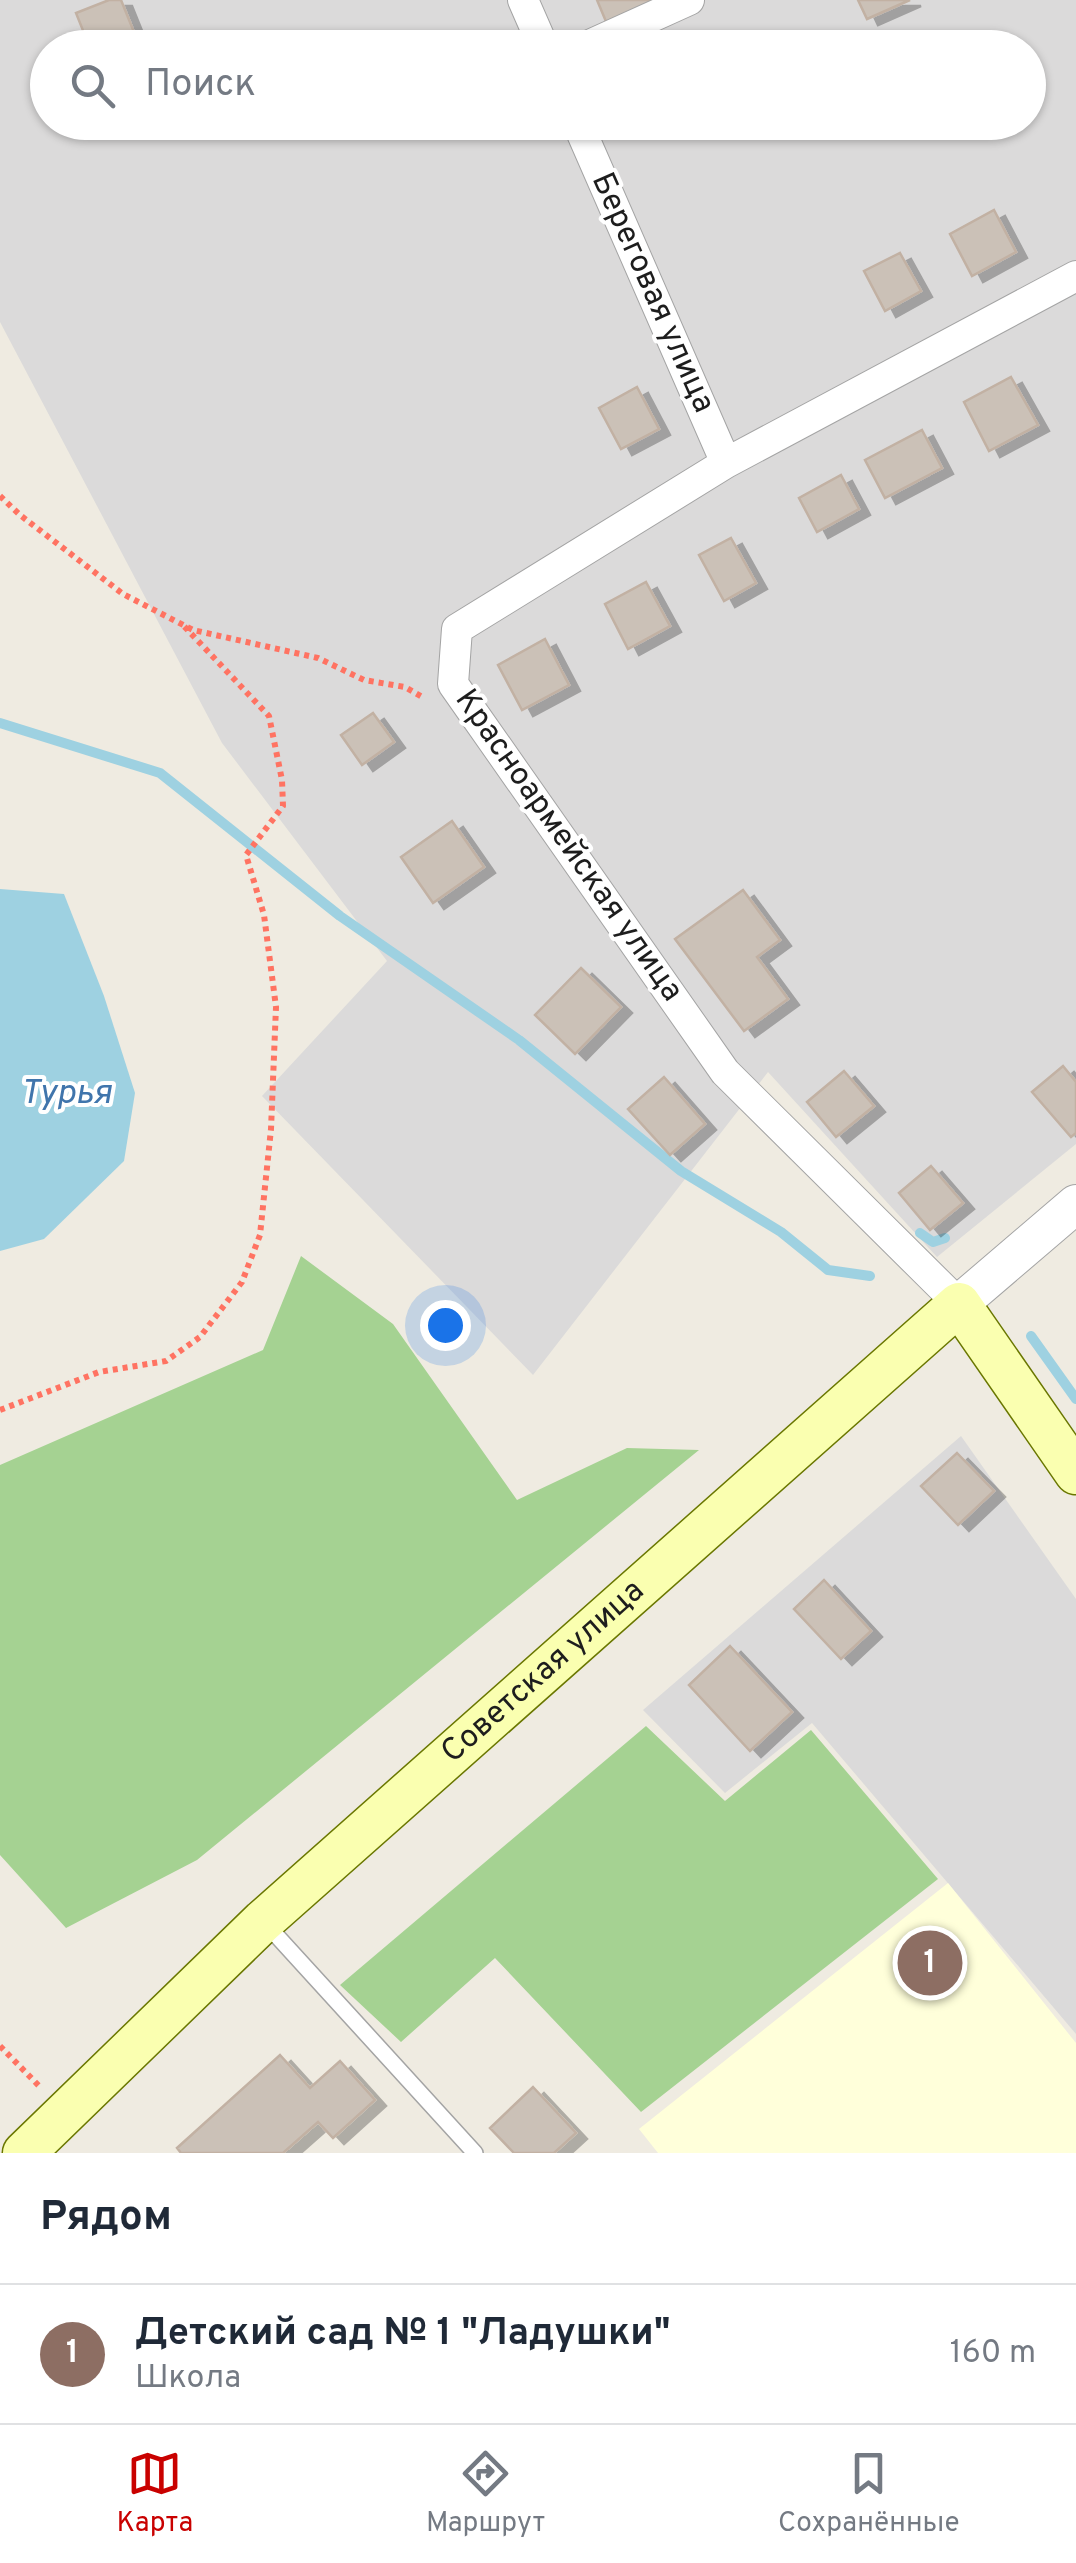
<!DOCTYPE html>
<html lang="ru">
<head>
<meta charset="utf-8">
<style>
	body { margin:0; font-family:Overpass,sans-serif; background:#f6f6f7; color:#1f2937 }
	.you { position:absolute; left:445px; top:1325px; width:35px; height:35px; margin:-25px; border:8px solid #fff; border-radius:50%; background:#1a73e8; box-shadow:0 0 0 15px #1a73e833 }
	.badge { display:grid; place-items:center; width:65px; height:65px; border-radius:50%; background:#c90100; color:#fff; font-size:32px; font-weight:700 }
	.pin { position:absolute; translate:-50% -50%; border:5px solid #fff; box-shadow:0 2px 10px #0006 }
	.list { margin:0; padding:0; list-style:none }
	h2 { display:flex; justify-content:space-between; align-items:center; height:130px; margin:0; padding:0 40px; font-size:42px }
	h2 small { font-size:32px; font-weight:400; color:#747a83 }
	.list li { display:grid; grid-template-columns:65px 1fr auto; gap:30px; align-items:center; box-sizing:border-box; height:140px; padding:0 40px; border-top:2px solid #e0e1e3 }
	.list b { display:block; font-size:38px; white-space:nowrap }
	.list p { margin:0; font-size:32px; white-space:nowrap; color:#747a83 }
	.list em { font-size:32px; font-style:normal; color:#747a83 }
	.icon { flex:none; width:55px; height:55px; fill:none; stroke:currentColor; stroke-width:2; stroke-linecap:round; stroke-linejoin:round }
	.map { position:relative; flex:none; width:1076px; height:2153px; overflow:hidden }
	.search { position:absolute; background:#fff; box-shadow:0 2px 8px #0004; left:30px; right:30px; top:30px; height:110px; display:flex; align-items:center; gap:25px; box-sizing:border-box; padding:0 35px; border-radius:55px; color:#747a83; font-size:38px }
	.sheet { height:270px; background:#fff }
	nav { display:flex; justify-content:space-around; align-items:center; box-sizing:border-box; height:140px; border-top:2px solid #e0e1e3; background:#fff; font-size:28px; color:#747a83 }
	nav a { display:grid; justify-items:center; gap:5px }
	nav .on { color:#c90100 }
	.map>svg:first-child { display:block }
	.residential { fill:#dbdada; fill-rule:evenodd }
	.education { fill:#ffffda }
	.forest { fill:#a5d292 }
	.water { fill:#9ed1e1 }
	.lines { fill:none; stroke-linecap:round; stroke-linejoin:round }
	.stream { stroke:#9ed1e1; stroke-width:10 }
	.building { fill:#cbc1b7; stroke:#c2b1a3; stroke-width:2.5; filter:url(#shadow) }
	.service-casing { stroke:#a4a4a4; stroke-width:18 }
	.minor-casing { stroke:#a4a4a4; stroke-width:32 }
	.tertiary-casing { stroke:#a4a4a4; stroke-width:40 }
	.secondary-casing { stroke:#6a7700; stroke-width:45 }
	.path { stroke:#ff7362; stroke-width:6; stroke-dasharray:5 5; stroke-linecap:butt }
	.service { stroke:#fff; stroke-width:15 }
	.minor { stroke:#fff; stroke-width:30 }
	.tertiary { stroke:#fff; stroke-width:38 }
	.secondary { stroke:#faffb0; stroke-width:42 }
	.labels { text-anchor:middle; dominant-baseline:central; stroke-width:8; stroke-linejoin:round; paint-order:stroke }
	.street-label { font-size:32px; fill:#1d1d1d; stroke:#fff }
	.water-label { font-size:35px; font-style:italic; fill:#4075ac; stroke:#fff }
</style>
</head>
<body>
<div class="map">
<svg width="1076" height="2153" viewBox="0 0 1076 2153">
	<defs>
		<filter id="shadow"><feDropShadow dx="11" dy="6" stdDeviation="0" flood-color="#0004"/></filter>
	</defs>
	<rect width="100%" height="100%" fill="#efebe1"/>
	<path class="residential" d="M0,0H1076V1144L937,1257L768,1072L533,1375L262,1096L387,961L222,743L0,322ZM48,48H1028V122H48Z
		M961,1436L1076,1599V2034L812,1723L725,1793L643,1710Z"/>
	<path class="education" d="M948,1883L1076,2043V2153H658L639,2129Z"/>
	<path class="forest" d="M301,1256L393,1324L517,1500L627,1448L699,1450L197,1860L66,1928L0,1855V1465L263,1350Z
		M646,1726L725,1801L811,1730L938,1879L641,2112L495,1958L401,2042L340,1985Z"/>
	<path class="water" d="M0,889L64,894L104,996L135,1093L124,1161L44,1239L0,1251Z"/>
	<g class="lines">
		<path class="stream" d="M0,723L160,773L340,916L519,1040L681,1171L781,1232L828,1270L870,1276
			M920,1233L933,1242L945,1238
			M1031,1336L1076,1399"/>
	</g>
	<path class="building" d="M109,0H121L138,42L125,48H90L76,13Z
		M597,0H673L610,31Z
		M858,0H910L867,19Z
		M994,210L1016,252L972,276L950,234Z
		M900,253L921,291L885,311L864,271Z
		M1011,377L1038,425L989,451L964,402Z
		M637,387L659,429L621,449L599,408Z
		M922,430L942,468L885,498L865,460Z
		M841,475L859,509L817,532L799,498Z
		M731,538L756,583L724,601L699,555Z
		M646,582L670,626L628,649L605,604Z
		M545,639L569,685L522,710L498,665Z
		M373,713L394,742L362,765L341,735Z
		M452,821L484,867L433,903L401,857Z
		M743,890L780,940L757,957L788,999L744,1031L675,939Z
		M581,968L621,1007L575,1054L535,1015Z
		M1063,1066L1076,1082V1133L1071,1137L1032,1092Z
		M844,1071L874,1106L836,1137L807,1102Z
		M664,1077L705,1124L670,1155L628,1109Z
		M931,1166L963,1203L930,1230L899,1193Z
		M957,1453L994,1491L958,1525L921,1486Z
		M824,1580L871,1631L841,1659L794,1609Z
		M730,1646L792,1712L750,1751L689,1685Z
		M280,2055L310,2088L340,2061L375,2100L333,2138L318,2122L283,2153H181L177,2148Z
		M533,2087L576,2133L554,2153H514L490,2128Z"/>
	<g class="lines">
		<g class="service-casing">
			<path id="service" d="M266,1924L475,2153"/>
		</g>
		<g class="minor-casing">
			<path id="minor" d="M523,0L544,48
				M583,48L689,0
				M577,122L726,463
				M959,1304L725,1072L453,684L457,629L726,463L1076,276"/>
		</g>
		<g class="tertiary-casing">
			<path id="tertiary" d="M959,1304L1076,1204"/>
		</g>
		<g class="secondary-casing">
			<g id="secondary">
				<path id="s1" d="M24,2153L263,1921L959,1304L1076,1473"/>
			</g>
		</g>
		<path class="path" d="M0,496L20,515L123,594L193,630L318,658L364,680L405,687L424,698
			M0,1410L99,1372L166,1361L200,1337L242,1282L260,1235L271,1129L276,1007L264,915L246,855L283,806L282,780L269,716L182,624
			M0,2046L41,2088"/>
		<use href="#service" class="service"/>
		<use href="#minor" class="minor"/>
		<use href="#tertiary" class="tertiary"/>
		<use href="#secondary" class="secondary"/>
	</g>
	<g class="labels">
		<g class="street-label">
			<text transform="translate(652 293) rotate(66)">Береговая улица</text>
			<text transform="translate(568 846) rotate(55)">Красноармейская улица</text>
			<text stroke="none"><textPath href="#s1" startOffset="708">Советская улица</textPath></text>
		</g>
		<g class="water-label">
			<text x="66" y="1094">Турья</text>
		</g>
	</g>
</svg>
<div class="you"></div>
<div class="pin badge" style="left:930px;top:1963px;background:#8d6e63">1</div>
<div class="search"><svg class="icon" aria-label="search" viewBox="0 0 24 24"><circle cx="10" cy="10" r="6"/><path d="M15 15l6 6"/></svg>Поиск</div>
</div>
<section class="sheet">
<h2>Рядом<small></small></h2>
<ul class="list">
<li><span class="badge" style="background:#8d6e63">1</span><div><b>Детский сад № 1 &quot;Ладушки&quot;</b><p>Школа</p></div><em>160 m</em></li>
</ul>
</section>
<nav>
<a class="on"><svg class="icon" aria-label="map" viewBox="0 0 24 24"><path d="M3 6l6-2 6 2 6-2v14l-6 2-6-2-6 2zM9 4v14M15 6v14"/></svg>Карта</a>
<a><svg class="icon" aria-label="directions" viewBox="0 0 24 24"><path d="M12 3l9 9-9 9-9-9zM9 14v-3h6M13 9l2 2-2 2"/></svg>Маршрут</a>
<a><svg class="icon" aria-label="saved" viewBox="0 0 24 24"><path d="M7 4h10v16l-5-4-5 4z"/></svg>Сохранённые</a>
</nav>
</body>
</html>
